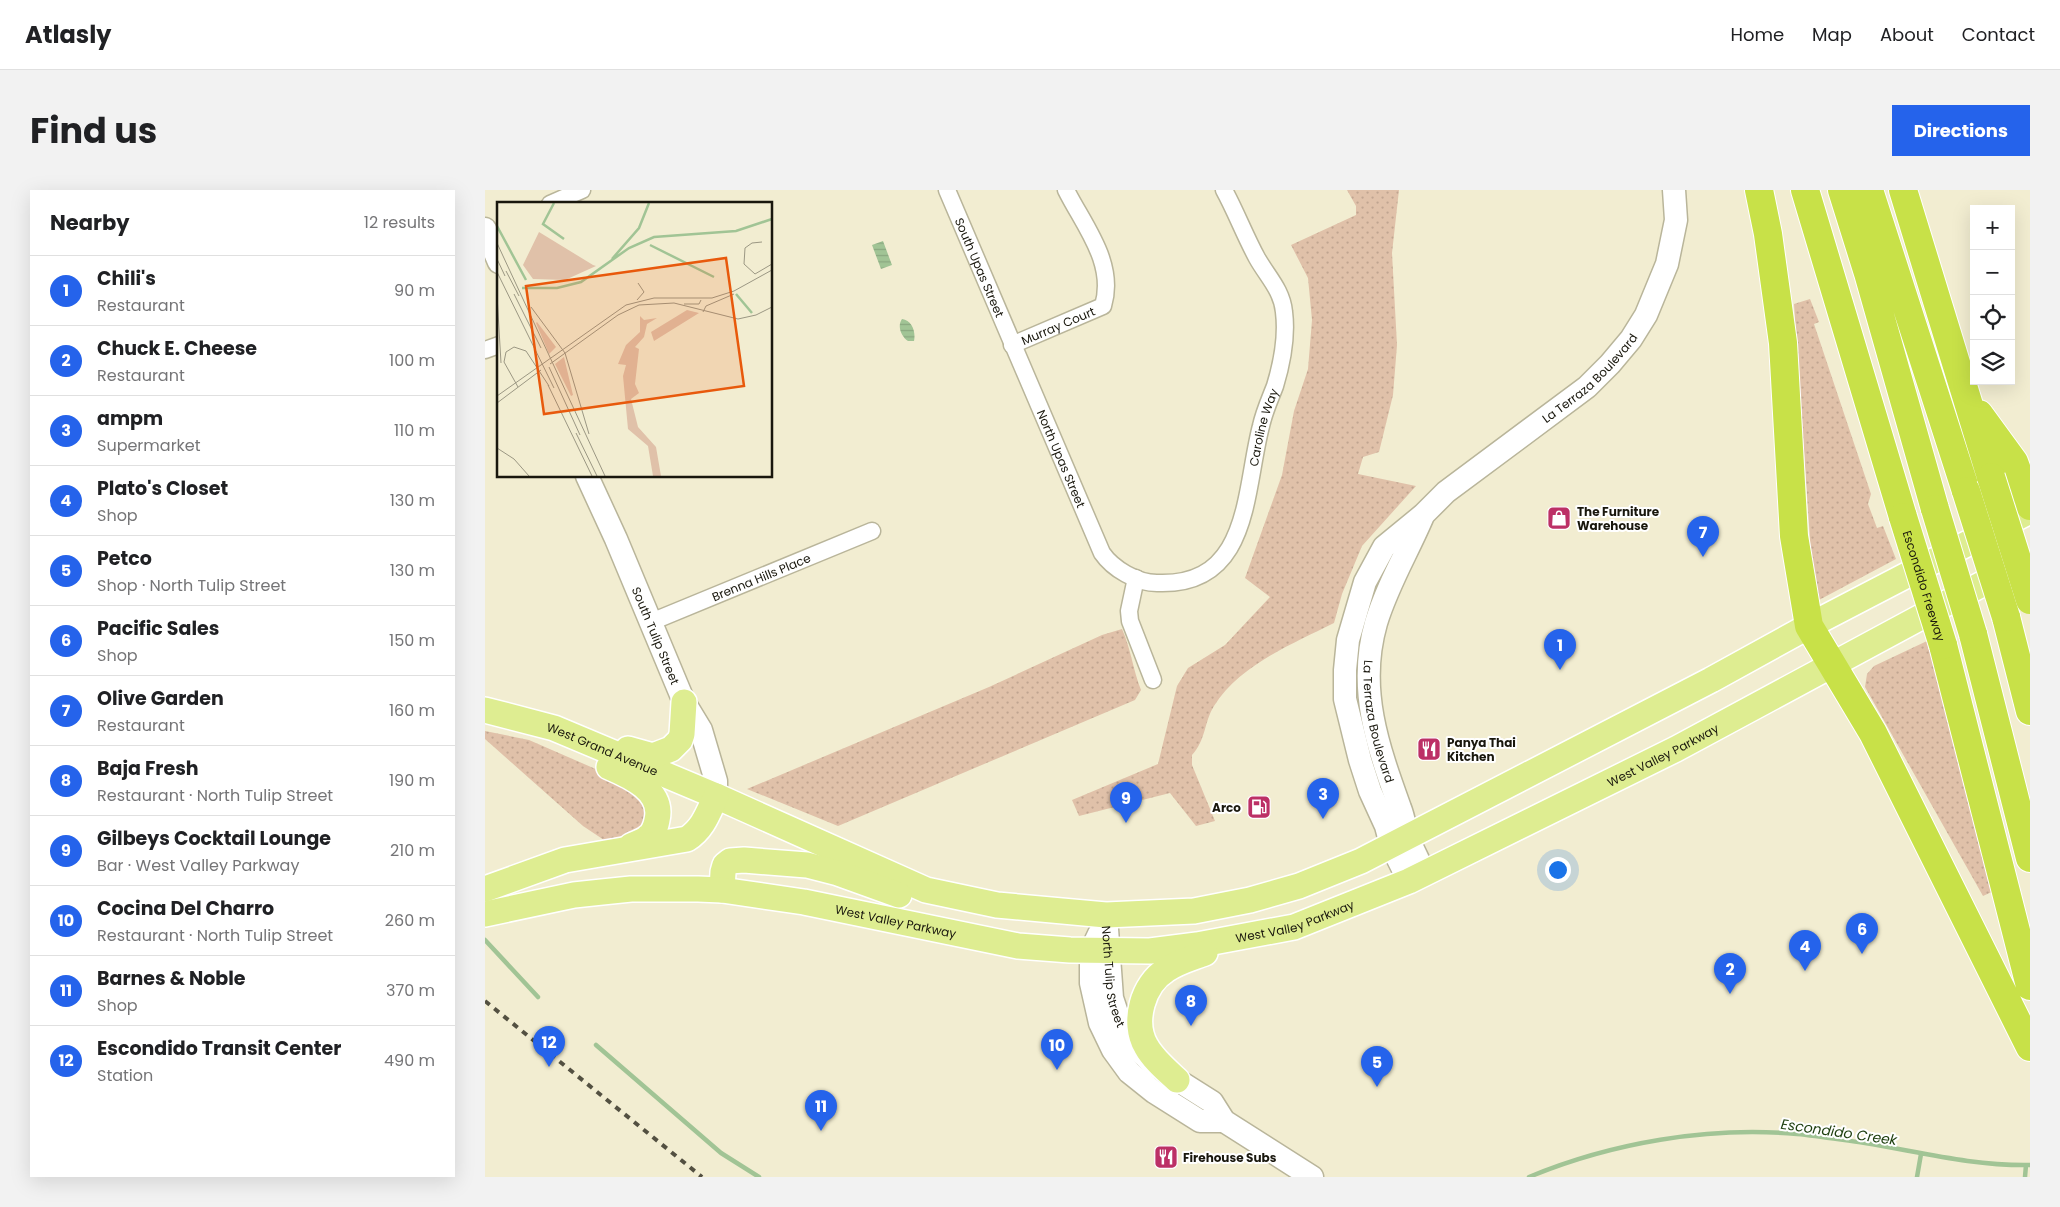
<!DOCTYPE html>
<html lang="en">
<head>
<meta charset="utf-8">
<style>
	body { margin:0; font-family:Poppins,sans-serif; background:#f2f2f2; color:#202124 }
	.controls { position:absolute; right:15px; top:15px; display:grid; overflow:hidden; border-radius:0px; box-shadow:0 5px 20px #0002 }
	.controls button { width:45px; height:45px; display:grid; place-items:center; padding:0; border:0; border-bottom:1px solid #e0e0e0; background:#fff; color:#202124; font:25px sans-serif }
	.you { position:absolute; left:1072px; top:679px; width:18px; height:18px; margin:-12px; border:4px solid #fff; border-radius:50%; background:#1a73e8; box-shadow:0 0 0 8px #1a73e833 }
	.badge { display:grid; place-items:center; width:32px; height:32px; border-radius:50%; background:#2563eb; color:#fff; font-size:16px; font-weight:700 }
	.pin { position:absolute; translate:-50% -41px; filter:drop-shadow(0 1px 2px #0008) }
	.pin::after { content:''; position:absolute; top:26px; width:18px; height:15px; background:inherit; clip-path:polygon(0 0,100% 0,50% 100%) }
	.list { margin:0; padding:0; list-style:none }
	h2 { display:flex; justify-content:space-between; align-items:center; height:65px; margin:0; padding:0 20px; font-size:21px }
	h2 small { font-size:16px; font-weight:400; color:#757577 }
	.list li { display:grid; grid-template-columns:32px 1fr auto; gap:15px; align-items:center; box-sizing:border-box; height:70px; padding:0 20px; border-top:1px solid #e0e0e0 }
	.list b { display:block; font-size:19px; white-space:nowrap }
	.list p { margin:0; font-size:16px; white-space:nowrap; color:#757577 }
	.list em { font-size:16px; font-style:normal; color:#757577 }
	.icon { flex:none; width:28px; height:28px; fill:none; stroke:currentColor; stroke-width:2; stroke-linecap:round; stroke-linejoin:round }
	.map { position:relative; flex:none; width:1545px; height:987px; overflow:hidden; border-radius:0px }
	header { display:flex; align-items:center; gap:30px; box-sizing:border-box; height:70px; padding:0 25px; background:#fff; border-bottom:1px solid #e0e0e0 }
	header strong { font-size:24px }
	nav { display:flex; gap:28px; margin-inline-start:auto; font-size:18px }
	.intro { display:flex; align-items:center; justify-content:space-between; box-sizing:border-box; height:120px; padding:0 30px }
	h1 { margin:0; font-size:35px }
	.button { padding:12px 22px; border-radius:0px; background:#2563eb; color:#fff; font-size:18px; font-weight:700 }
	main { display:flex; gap:30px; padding:0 30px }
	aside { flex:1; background:#fff; border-radius:0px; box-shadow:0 5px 20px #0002 }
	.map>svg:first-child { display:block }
	.grass { fill:url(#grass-dots) }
	.water { fill:url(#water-rules) }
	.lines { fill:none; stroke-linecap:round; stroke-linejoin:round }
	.stream { stroke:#a1c495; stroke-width:4.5 }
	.street-casing { stroke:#b9b59a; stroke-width:19 }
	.secondary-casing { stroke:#b9b59a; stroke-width:25 }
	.primary-casing { stroke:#fff; stroke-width:28 }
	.highway-casing { stroke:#fff; stroke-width:30 }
	.street { stroke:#fff; stroke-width:16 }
	.secondary { stroke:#fff; stroke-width:22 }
	.primary { stroke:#deed91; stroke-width:25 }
	.highway { stroke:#c8e148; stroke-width:28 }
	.rail { stroke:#535041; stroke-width:4; stroke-dasharray:6 6; stroke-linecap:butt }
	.highway-bridge-casing { stroke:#fff; stroke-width:30; stroke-linecap:butt }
	.highway-bridge { stroke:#c8e148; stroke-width:28 }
	.labels { text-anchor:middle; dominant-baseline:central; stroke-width:4; stroke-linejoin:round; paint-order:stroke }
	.street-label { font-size:12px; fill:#19170d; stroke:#fff }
	.poi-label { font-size:12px; font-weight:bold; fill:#19170d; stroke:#fff; text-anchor:start }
	.water-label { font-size:14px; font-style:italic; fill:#1d3e0e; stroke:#fff }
	.inset-river { fill:none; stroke:#a1c495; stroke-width:2.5 }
	.inset-road { fill:none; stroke:#9b9783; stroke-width:1 }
	.view { fill:#e8590c; fill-opacity:0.15; stroke:#e8590c; stroke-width:2.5 }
	.inset-edge { fill:none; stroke:#19170d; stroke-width:2.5 }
</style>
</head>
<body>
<header>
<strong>Atlasly</strong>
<nav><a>Home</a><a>Map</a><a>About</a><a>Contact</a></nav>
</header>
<div class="intro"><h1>Find us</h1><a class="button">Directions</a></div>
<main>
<aside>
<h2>Nearby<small>12 results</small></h2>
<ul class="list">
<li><span class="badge">1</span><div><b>Chili's</b><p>Restaurant</p></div><em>90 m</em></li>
<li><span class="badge">2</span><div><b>Chuck E. Cheese</b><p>Restaurant</p></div><em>100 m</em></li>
<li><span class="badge">3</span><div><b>ampm</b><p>Supermarket</p></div><em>110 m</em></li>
<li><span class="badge">4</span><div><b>Plato's Closet</b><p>Shop</p></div><em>130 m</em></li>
<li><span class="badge">5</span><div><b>Petco</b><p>Shop · North Tulip Street</p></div><em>130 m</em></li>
<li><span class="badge">6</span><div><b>Pacific Sales</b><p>Shop</p></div><em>150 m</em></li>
<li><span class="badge">7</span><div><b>Olive Garden</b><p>Restaurant</p></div><em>160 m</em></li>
<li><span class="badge">8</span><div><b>Baja Fresh</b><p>Restaurant · North Tulip Street</p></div><em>190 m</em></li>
<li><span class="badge">9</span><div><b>Gilbeys Cocktail Lounge</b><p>Bar · West Valley Parkway</p></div><em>210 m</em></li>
<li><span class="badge">10</span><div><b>Cocina Del Charro</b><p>Restaurant · North Tulip Street</p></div><em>260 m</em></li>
<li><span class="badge">11</span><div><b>Barnes &amp; Noble</b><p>Shop</p></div><em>370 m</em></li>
<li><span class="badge">12</span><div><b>Escondido Transit Center</b><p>Station</p></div><em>490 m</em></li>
</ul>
</aside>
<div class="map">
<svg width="1545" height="987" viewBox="0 0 1545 987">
	<defs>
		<pattern id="grass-dots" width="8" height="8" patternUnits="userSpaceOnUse" patternTransform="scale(1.25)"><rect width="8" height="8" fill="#e0c1a9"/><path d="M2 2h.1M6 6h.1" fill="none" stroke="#c0a590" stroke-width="1.8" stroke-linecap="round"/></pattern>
		<pattern id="water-rules" width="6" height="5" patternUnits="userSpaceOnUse" patternTransform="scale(1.25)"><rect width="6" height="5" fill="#a1c495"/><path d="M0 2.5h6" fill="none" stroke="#8aa87f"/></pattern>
	</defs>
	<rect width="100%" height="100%" fill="#f2edd1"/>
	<path class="grass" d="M862,0H914L907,63L912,155L908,205L894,262L878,267L873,284L931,296L877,356L857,404L849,433C807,454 755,475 729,516C719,532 721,550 707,565V575L730,631L711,636L685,603L594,626L587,610L673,574L692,496L703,478L740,455L785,407L760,388L797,285L809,221L823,179L827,130L823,88L806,55L871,25V16Z
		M1325,109L1334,132L1329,134L1386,304L1383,314L1392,338L1398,336L1411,369L1334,410L1326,364L1309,114Z
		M637,439C646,459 648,480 656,500L650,510L353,636L262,599L504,497L617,445Z
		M1442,451L1483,605L1511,700L1498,706L1380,497L1382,484L1389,476Z
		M0,541L44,550L145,594L166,620L153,646L122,652L98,636L0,549Z"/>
	<path class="water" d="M398,51L407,75L396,79L387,55Z
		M417,129C427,130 431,142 429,151H423C416,146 412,136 417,129Z"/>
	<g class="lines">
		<path class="stream" d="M0,750L53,807
			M111,855L236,963L274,987
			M1044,987C1126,953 1223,936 1312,944C1334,946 1357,950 1380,953C1435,962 1488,976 1545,975
			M1432,987L1436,964
			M1540,987L1541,975"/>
		<g class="street-casing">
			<g id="street">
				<path id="s1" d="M462,0L617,363C628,379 652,393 672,393C766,397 759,301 776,236C779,222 785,209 790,196C797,173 802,146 799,122C797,100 782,86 772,68C760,46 751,22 739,0"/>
				<path d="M65,14L97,0"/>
				<path id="s2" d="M527,155L618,116C631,73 599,36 581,0"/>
				<path d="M0,160L14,155"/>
				<path d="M651,388L644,421L645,431L668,490"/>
				<path id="s3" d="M166,432L387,341"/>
			</g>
		</g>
		<g class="secondary-casing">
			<g id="secondary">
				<path d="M0,39L14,72"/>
				<path id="s4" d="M102,286L131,349L199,512L216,540L231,591V606"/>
				<path id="s5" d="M937,328C922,363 902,396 891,433C872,499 893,557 915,618C919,628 920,638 923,648C928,660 934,671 939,683"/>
				<path id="s6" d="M924,691L906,655L901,636L885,601L875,570L860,509V480L863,450L880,392L899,357L938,325L961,302L1102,197L1125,174L1146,149L1161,125L1182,74L1191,30L1189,0"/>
				<path id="s7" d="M621,725L627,808L635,832L648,855L670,876L727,912L739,931L827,987"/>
				<path d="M614,744L606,761V793L615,833L628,860L644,882L669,902L715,931H739"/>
			</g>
		</g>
		<g class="primary-casing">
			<g id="primary">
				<path id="s8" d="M0,520L69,538L231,606L441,700L512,715L621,725L709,721L765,710L814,696L876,671L1226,490L1324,436L1545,321"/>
				<path d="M143,559L168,566L186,559L195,550L197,544L199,512"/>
				<path d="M124,577C145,586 179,601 172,630C171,636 168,644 163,647C159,651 152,653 146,656"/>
				<path d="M0,699L80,670L202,649C218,639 223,623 231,606"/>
				<path d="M237,700L238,682L240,675L245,671L259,670L322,675L353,683L414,705"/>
				<path id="s9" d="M0,724L89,705L117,702L146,699H213L237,700L319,712L533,756L585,760L665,761L712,755L809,737L924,691L1191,559L1525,379"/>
				<path d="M692,890C681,880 668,869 661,856C647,832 658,794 681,780C692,772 707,768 720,763"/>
			</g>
		</g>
		<g class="highway-casing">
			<path id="highway" d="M1274,0L1283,44L1298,153L1309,346L1324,436L1388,543L1545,857
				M1320,0L1418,327
				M1357,0L1383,83L1450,319
				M1384,0L1481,301
				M1418,0L1506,287
				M1494,224L1529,272L1545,316
				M1521,427L1545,521
				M1488,444L1545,668
				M1458,455L1545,796"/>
		</g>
		<use href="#street" class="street"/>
		<use href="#secondary" class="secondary"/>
		<use href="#primary" class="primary"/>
		<use href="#highway" class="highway"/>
		<path class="rail" d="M0,811L217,987"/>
		<g class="highway-bridge-casing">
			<g id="highway-bridge">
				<path d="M1506,287L1545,410"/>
				<path d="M1481,301L1521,427"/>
				<path d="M1450,319L1488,444"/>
				<path id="s10" d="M1418,327L1458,455"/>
			</g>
		</g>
		<use href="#highway-bridge" class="highway-bridge"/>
	</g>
	<defs>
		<g id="shop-square" transform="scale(1.25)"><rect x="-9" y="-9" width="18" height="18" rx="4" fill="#bc3066" stroke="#fff"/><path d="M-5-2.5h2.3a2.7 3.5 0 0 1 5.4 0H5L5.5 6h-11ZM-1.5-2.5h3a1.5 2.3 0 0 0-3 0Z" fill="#fff"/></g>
		<g id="restaurant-square" transform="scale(1.25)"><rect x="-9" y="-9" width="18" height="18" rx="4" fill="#bc3066" stroke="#fff"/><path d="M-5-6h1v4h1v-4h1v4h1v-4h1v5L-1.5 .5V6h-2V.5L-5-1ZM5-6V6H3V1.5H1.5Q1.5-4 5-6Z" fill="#fff"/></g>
		<g id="fuel-square" transform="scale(1.25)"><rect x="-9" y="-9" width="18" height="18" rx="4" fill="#bc3066" stroke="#fff"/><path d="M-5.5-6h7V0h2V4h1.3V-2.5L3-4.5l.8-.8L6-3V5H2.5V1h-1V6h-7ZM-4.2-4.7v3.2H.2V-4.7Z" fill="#fff"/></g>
	</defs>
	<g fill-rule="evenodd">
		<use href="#shop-square" x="1074" y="328"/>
		<use href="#restaurant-square" x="944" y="559"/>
		<use href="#fuel-square" x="774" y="617"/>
		<use href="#restaurant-square" x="681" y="967"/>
	</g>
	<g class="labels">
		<g class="street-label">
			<text stroke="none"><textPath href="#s1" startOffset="84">South Upas Street</textPath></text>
			<text stroke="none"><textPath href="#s2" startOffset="50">Murray Court</textPath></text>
			<text stroke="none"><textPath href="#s6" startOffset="620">La Terraza Boulevard</textPath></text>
			<text stroke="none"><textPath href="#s1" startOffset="670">Caroline Way</textPath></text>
			<text stroke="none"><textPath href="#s1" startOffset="292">North Upas Street</textPath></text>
			<text stroke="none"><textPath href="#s3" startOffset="119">Brenna Hills Place</textPath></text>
			<text stroke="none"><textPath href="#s10" startOffset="72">Escondido Freeway</textPath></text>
			<text stroke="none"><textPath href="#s4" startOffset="174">South Tulip Street</textPath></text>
			<text stroke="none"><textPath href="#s5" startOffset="215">La Terraza Boulevard</textPath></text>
			<text stroke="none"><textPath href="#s8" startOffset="124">West Grand Avenue</textPath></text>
			<text stroke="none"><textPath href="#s9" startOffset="1226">West Valley Parkway</textPath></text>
			<text stroke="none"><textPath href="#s9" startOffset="821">West Valley Parkway</textPath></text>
			<text stroke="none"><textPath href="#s9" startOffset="416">West Valley Parkway</textPath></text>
			<text stroke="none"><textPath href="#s7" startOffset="62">North Tulip Street</textPath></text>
		</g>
		<g class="poi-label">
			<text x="1092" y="321">The Furniture<tspan x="1092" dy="14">Warehouse</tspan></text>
			<text x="962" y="552">Panya Thai<tspan x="962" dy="14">Kitchen</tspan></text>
			<text x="756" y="617" text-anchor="end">Arco</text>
			<text x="698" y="967">Firehouse Subs</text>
		</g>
		<g class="water-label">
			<text transform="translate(1354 942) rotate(8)">Escondido Creek</text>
		</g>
	</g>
	<g transform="translate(12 12)">
		<rect width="275" height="275" fill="#f2edd1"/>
		<path d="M190,108L202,111L157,139L154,130ZM143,114L147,118L160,116L150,122L147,135L138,145L142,147L138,182L142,191L134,197L141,225L159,245L164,274H156L151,244L131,227L126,174L129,163L121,162L129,143L143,130ZM40,120L59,145L52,152L39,121ZM67,155L76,193L74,194L58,162Z" fill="#e0c1a9"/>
		<path d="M42,30L96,63L99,64L68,78L36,77L26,63Z" fill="#e0c1a9"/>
		<path class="inset-river" d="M57,1L46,22L67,37M0,24L29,78M153,43L217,75M115,57L142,26L152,1M25,86H60L84,80L132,46L157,35L239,29L275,17M239,92L255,111"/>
		<path class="inset-road" d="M265,40L255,41L248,46L247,62L258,72L275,62M0,41L108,274M0,57L8,74M9,69L22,94M0,70L57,186M17,92L44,146M0,93L4,161M140,98L147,90L141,81M187,102H202L204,98M34,105L68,151L92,232M206,110L209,104L237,92M53,162L121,113L142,103L177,101L241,117L259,113L275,105M52,165L83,233M51,183L95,274M21,185L7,160L9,150L17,145L29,149L52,184M0,194L129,103L157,96H215L237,89L275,68M0,201L44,168M79,231L100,274M0,246L17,257L32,274"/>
		<path class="view" d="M229,56L247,184L47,212L29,84Z"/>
		<rect width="275" height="275" class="inset-edge"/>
	</g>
</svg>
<div class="controls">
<button>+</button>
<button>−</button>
<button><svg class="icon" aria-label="locate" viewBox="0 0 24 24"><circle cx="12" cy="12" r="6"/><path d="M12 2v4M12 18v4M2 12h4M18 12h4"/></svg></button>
<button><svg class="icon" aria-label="layers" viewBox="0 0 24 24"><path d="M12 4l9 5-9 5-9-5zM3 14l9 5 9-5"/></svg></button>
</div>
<div class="you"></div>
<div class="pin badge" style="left:1075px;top:480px">1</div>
<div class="pin badge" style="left:1245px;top:804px">2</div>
<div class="pin badge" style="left:838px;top:629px">3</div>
<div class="pin badge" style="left:1320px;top:781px">4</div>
<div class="pin badge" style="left:892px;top:897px">5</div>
<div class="pin badge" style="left:1377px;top:764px">6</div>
<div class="pin badge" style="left:1218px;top:367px">7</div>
<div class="pin badge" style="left:706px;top:836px">8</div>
<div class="pin badge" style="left:641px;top:633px">9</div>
<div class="pin badge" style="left:572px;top:880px">10</div>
<div class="pin badge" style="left:336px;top:941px">11</div>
<div class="pin badge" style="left:64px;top:877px">12</div>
</div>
</main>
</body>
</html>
